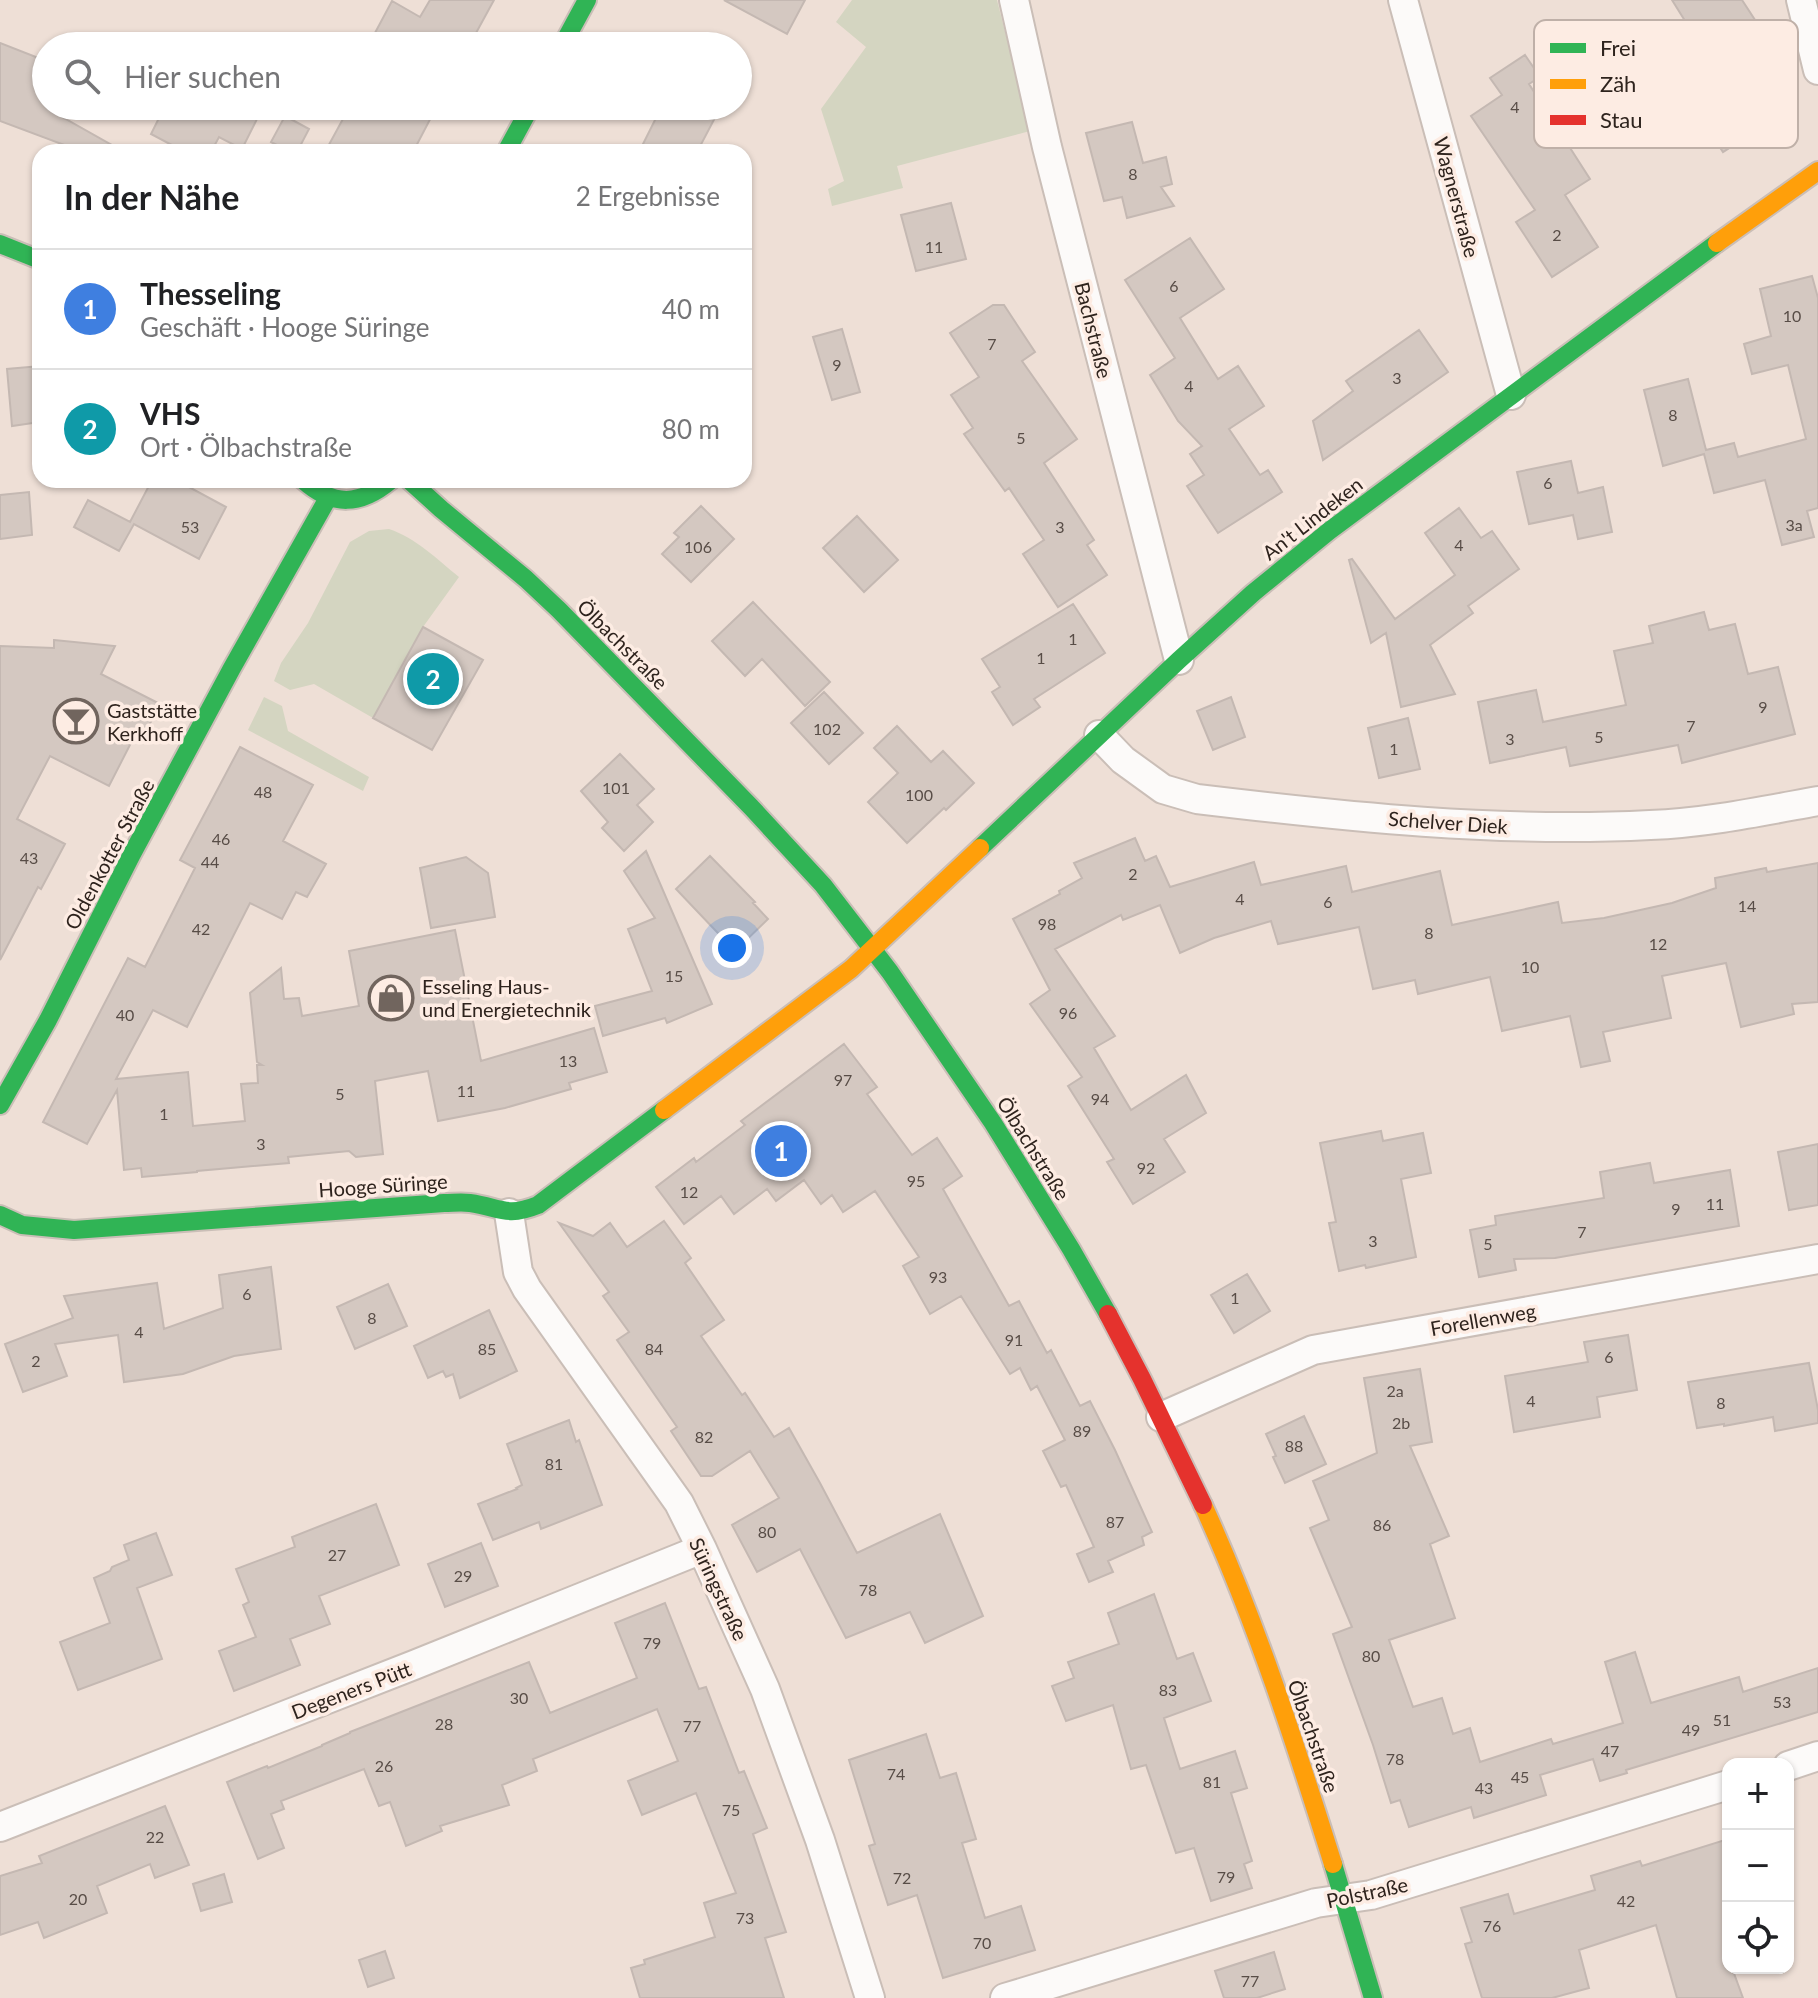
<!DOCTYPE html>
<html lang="de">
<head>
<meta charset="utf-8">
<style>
	body { margin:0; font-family:Lato,sans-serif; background:#f6f6f6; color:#202124 }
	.controls { position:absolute; right:24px; bottom:24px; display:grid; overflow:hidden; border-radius:16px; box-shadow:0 2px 6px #0004 }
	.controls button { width:72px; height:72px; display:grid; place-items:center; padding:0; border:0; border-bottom:2px solid #e0e0e0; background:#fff; color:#202124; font:40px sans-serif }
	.you { position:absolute; left:732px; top:948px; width:28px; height:28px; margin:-20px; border:6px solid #fff; border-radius:50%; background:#1a73e8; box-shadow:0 0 0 12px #1a73e833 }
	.badge { display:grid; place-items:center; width:52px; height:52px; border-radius:50%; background:#0f766e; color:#fff; font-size:26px; font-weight:700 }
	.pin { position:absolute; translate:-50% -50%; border:4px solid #fff; box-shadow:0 2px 8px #0006 }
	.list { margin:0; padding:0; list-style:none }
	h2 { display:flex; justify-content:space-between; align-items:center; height:104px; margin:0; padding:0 32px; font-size:34px }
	h2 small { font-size:26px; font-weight:400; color:#757577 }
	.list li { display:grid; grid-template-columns:52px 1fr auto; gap:24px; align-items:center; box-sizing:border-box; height:120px; padding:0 32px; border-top:2px solid #e0e0e0 }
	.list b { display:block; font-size:30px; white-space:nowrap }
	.list p { margin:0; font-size:26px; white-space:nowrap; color:#757577 }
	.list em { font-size:26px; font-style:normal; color:#757577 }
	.icon { flex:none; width:44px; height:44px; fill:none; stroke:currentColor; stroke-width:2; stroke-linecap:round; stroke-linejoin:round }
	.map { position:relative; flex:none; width:1818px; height:1998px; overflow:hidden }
	.search { position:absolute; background:#fff; box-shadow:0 2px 6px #0004; left:32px; top:32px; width:720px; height:88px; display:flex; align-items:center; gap:20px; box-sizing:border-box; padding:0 28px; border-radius:44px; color:#757577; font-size:30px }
	.panel { position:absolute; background:#fff; box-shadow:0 2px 6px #0004; left:32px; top:144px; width:720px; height:344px; border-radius:24px }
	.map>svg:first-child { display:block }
	.green { fill:#d4d5c1 }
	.building { fill:#d4c8c1; stroke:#c4b8b2; stroke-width:2 }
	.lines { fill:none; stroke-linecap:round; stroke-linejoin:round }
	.street-casing { stroke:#cabeb7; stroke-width:32 }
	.fast-casing { stroke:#cabeb7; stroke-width:22 }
	.slow-casing { stroke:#cabeb7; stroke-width:22 }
	.jam-casing { stroke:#cabeb7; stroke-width:22 }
	.street { stroke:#fcfaf9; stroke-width:28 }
	.fast { stroke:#30b455; stroke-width:18 }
	.slow { stroke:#ff9f0a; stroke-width:18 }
	.jam { stroke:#e5322d; stroke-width:18 }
	.labels { text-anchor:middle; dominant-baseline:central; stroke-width:7; stroke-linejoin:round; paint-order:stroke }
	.number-label { font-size:16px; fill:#584d47 }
	.street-label { font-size:20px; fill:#2e231d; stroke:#fdece3 }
	.poi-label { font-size:20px; fill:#2e231d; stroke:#fdece3; text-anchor:start }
	.key { fill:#fdece3; stroke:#bfb0a8; stroke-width:2 }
	.key-label { font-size:22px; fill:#2e231d }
</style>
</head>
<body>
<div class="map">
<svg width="1818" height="1998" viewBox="0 0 1818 1998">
	<rect width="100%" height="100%" fill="#eedfd6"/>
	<path class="green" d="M852,0H997L1030,131L897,166L903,188L832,206L828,189L844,181L821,109L866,47L836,22Z
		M389,529C416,538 437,559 459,577L423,627L373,718L314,684L290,690L274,681L281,663L308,623L350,542L369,531Z
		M264,697L282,706L288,731L369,777L363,791L248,730Z"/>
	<path class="building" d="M430,0H494L470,44L475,46H368L392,1L420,17Z
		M724,0H805L787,34Z
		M1672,0H1742L1757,23L1707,56Z
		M0,43L46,61V106H60L57,114L117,148L115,152H83L0,121Z
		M1525,55L1540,77L1529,84L1590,179L1565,195L1598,247L1552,277L1516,222L1535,210L1471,116L1502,95L1490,78Z
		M1737,56L1776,118L1723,152L1683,91Z
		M165,106H197L215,115L220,106H238L258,117L242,149L219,137L211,152H185L151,134Z
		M350,106H437L413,152H325Z
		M662,106H702L717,114L697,152H639Z
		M285,116L309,129L297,152H290L271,142Z
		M1132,122L1143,163L1166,157L1172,184L1161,187L1174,206L1127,218L1122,197L1104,201L1086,133Z
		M951,203L966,259L916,271L901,215Z
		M1190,238L1224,289L1180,318L1218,379L1238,366L1264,406L1229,429L1260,475L1268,470L1282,492L1218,533L1187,486L1204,475L1190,454L1202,446L1178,421L1150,375L1175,358L1125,280Z
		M1812,276L1818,298V508L1807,511L1814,537L1782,545L1765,480L1714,493L1704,454L1663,466L1644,390L1688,379L1706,450L1734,443L1738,457L1806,439L1788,365L1752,374L1744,344L1771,336L1760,289Z
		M993,305H1004L1035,352L1022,361L1077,439L1044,463L1094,540L1087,545L1107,575L1058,607L1023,554L1044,540L1009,488L1005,491L964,434L973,428L951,395L979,377L950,333Z
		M842,329L860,392L832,400L813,337Z
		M1419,330L1448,372L1323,460L1313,421L1353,391L1346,381Z
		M40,366V422L12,426L7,369Z
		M1571,461L1578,493L1603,487L1612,532L1578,539L1573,515L1529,524L1517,472Z
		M152,480H176L226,507L199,559L134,524L119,551L74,527L88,500L130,522Z
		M29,492L32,535L0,539V495Z
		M701,506L734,539L691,582L662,554L679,537L674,533Z
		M1459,508L1481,538L1492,531L1519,569L1468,606L1473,613L1430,645L1455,694L1401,707L1386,633L1371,643L1349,560L1352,559L1395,619L1455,575L1425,533Z
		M857,516L898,560L864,592L823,548Z
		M753,602L830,682L805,706L762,659L745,676L712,641Z
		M1073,604L1105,653L1034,699L1040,707L1013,725L992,692L1000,687L982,659Z
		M1704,612L1709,630L1735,624L1748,674L1778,667L1795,734L1682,763L1678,745L1570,766L1566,747L1490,763L1478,702L1536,690L1543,722L1626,705L1614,651L1653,643L1649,626Z
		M423,627L483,660L432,750L373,718Z
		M54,640L115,646L101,674L160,704L141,741L134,737L109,786L50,756L17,819L65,844L41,889L38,887L0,960V646L54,648Z
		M824,692L863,733L829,764L791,723Z
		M1231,697L1245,737L1213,750L1197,711Z
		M1408,718L1420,769L1379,778L1368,728Z
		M897,726L931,762L943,751L974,783L946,810L944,808L907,843L868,802L898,773L874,748Z
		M240,747L313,785L283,841L326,864L307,897L296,892L282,919L250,903L187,1027L153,1010L116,1079L188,1072L193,1126L245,1121L241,1084L258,1083L257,1065H262L257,1062L250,993L281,968L284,999L299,998L302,1016L359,1006L349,951L455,930L481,1061L594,1028L607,1072L569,1083L571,1089L505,1108L438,1121L428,1071L375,1081L383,1154L356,1157L349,1151L288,1157L289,1163L197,1171V1172L142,1177L141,1168L124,1170L117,1090L87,1144L43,1122L128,958L145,967L195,868L180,860Z
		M620,754L654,789L637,805L653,822L624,851L602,828L608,822L581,791Z
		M1135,838L1145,861L1156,856L1170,887L1254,862L1261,885L1346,866L1352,892L1440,871L1452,925L1558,902L1562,923L1604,918L1672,903L1716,888L1715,878L1766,868L1767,872L1818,863V1002L1792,1004L1794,1014L1741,1027L1726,963L1662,976L1671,1018L1603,1032L1610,1061L1581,1067L1570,1016L1502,1031L1490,977L1418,994L1415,980L1373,989L1359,927L1278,944L1271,921L1214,938L1180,953L1160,905L1123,920L1121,915L1055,949L1115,1036L1094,1048L1131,1110L1186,1075L1206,1113L1164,1139L1185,1172L1133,1204L1107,1162L1114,1159L1068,1086L1082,1077L1030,1004L1050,990L1013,919L1060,894L1059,891L1082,878L1074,863Z
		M646,851L712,1004L667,1023L665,1018L603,1036L595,1006L652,991L628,929L655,918L624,871Z
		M710,856L755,902L753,903L768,919L735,951L676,889Z
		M466,857L488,873L495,917L431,928L420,868Z
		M844,1044L877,1087L867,1094L912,1155L937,1138L962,1176L943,1189L1009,1306L1019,1301L1047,1353L1051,1350L1080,1406L1090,1401L1115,1450L1152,1532L1142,1537L1144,1545L1108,1561L1113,1572L1089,1582L1077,1554L1094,1547L1066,1485L1061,1487L1043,1451L1065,1440L1037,1386L1031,1390L1020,1368L1010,1374L961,1296L930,1314L903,1266L919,1257L875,1191L843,1212L832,1195L821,1204L804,1180L776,1201L767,1189L734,1214L721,1196L684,1224L656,1187L694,1158L696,1162L745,1125L741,1121Z
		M1381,1131L1383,1141L1423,1133L1431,1173L1401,1179L1416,1257L1366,1268L1365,1265L1339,1271L1329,1223L1336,1222L1320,1143Z
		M1818,1144V1205L1789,1210L1778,1152Z
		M1650,1163L1654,1183L1730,1170L1739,1226L1555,1258L1514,1259L1516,1270L1479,1277L1470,1230L1496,1225L1495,1216L1604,1198L1600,1172Z
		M664,1221L691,1258L685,1263L724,1320L701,1336L742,1395L745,1393L774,1437L789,1428L820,1483L857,1553L940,1514L983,1616L925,1643L910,1612L846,1638L800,1549L757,1572L732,1525L779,1498L750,1451L712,1476H701L671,1431L677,1427L617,1340L629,1332L603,1296L609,1292L559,1223L593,1236L610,1223L627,1247Z
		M271,1267L281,1349L234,1356L183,1374L124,1382L118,1335L55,1344L67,1376L23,1392L5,1344L73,1318L64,1296L157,1283L164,1329L223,1308L219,1275Z
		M1247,1274L1270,1311L1234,1333L1211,1295Z
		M388,1284L407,1326L355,1349L337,1307Z
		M489,1310L517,1371L460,1398L453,1374L446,1377L443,1371L428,1378L414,1346Z
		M1628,1335L1637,1390L1597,1397L1600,1417L1514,1432L1505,1376L1588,1362L1584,1342Z
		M1809,1363L1818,1410V1423L1775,1431L1773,1417L1724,1426V1424L1697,1428L1688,1382Z
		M1420,1369L1432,1442L1410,1446L1449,1536L1430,1544L1455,1618L1389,1640L1413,1707L1442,1698L1453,1734L1470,1728L1480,1762L1551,1739L1553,1744L1623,1723L1605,1662L1635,1652L1651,1703L1739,1677L1743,1692L1818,1668V1712L1626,1770L1627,1773L1600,1781L1593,1759L1540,1775L1546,1795L1474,1818L1471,1807L1409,1827L1400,1800L1391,1803L1373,1745L1333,1634L1352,1627L1310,1528L1329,1520L1313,1481L1377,1453L1364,1378Z
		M1304,1416L1326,1464L1285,1483L1273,1457L1276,1456L1266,1434Z
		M569,1420L576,1442L579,1440L602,1505L541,1529L539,1522L493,1540L478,1504L517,1489L516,1488L522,1485L507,1444Z
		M376,1504L399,1565L319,1596L330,1624L290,1639L300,1665L234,1691L219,1651L256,1637L243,1605L249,1602L236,1569L295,1547L292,1537Z
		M156,1533L172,1575L137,1588L162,1659L78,1690L60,1642L110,1623L94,1578L110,1571L112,1567L129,1560L124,1545Z
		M481,1543L498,1586L445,1607L428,1564Z
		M1154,1594L1177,1659L1193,1653L1211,1701L1164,1718L1180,1769L1235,1751L1247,1788L1231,1793L1252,1861L1244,1864L1252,1888L1211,1901L1194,1848L1176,1853L1146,1765L1131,1769L1113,1705L1066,1721L1052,1686L1074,1678L1068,1662L1119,1644L1108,1613Z
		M665,1603L699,1689L706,1687L739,1773L744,1771L767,1828L753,1834L786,1932L765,1938L784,1998H640L631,1968L645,1964L644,1960L715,1937L704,1903L736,1893L696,1793L642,1815L628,1781L678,1761L657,1709L533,1759L537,1771L502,1785L509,1805L440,1826L442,1831L406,1846L390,1802L379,1806L364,1769L281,1801L284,1809L271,1814L284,1848L258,1859L227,1782L267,1766L268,1768L322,1746V1745L350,1733V1732L529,1662L550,1713L637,1678L615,1623Z
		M926,1734L940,1778L956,1773L976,1839L962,1843L985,1918L1021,1906L1035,1950L943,1978L917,1895L888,1905L869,1846L875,1844L849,1760Z
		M165,1806L189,1865L155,1878L150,1864L97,1886L107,1913L44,1938L38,1922L0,1935V1876L42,1863L39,1856Z
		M1728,1839V1968H1732L1743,1998H1677L1656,1925L1579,1950L1589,1988L1552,1998H1482L1465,1944L1472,1942L1461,1908L1508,1894L1514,1914L1595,1890L1591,1876L1640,1861L1642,1866Z
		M224,1874L232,1902L201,1911L193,1884Z
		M385,1951L394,1978L368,1987L359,1960Z
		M1274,1952L1285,1989L1257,1998H1224L1215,1971Z"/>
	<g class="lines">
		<g class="street-casing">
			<path id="street" d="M1014,0L1047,147L1179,660
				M1403,0L1511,395
				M1801,0L1818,70
				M1099,735L1123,760L1163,789L1197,799C1347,817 1499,833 1650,825C1706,823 1763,811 1818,801
				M509,1213L518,1272L527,1289L679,1503L702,1549L765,1689L820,1840L870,1998
				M1161,1417L1313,1350L1818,1259
				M1788,1766L1818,1756
				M0,1827L414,1665L702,1549
				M1005,1998L1316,1903L1371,1895L1728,1785"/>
		</g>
		<g class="fast-casing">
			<path id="fast" d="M562,46L587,0
				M506,152L531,106
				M0,244L40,260
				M303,480C333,507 360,506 391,480
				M409,480L441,509L526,579L559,610L751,807L823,885L890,972L993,1123L1071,1249L1108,1314
				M980,848L1179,660L1253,593L1329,531L1717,243
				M0,1105L48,1020L132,854L232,668L328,498
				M0,1215L22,1225L74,1230L444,1203C453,1203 461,1202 470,1203C500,1207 506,1218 538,1205L664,1110
				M1333,1864L1373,1998"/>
		</g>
		<g class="slow-casing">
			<path id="slow" d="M1717,243L1818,171
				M664,1110L851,969L980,848
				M1203,1505C1256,1621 1295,1743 1333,1864"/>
		</g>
		<g class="jam-casing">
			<path id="jam" d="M1108,1314L1142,1379L1203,1505"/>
		</g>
		<use href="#street" class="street"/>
		<use href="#fast" class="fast"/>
		<use href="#slow" class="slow"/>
		<use href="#jam" class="jam"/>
	</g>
	<defs>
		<g id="bar-ring" transform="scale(2.3)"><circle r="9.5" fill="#fdece3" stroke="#71655e" stroke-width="1.5"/><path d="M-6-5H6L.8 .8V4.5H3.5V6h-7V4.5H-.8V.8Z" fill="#71655e"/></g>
		<g id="shop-ring" transform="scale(2.3)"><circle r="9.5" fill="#fdece3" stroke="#71655e" stroke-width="1.5"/><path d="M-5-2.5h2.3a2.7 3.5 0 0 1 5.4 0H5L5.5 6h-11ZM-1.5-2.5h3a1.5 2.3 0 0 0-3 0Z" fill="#71655e"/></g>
	</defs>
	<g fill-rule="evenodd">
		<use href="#bar-ring" x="76" y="721"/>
		<use href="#shop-ring" x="391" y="998"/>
	</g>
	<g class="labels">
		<g class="number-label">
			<text x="1515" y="106">4</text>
			<text x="1133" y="173">8</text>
			<text x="1557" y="234">2</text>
			<text x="934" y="246">11</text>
			<text x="1174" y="285">6</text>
			<text x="1792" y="315">10</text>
			<text x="992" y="343">7</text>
			<text x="837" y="364">9</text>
			<text x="1397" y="377">3</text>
			<text x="1189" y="385">4</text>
			<text x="1673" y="414">8</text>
			<text x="1021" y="437">5</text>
			<text x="1548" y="482">6</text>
			<text x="1794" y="524">3a</text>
			<text x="190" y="526">53</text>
			<text x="1060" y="526">3</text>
			<text x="1459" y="544">4</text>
			<text x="698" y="546">106</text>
			<text x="1073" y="638">1</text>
			<text x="1041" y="657">1</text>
			<text x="1763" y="706">9</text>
			<text x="1691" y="725">7</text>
			<text x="827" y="728">102</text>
			<text x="1599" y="736">5</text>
			<text x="1510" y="738">3</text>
			<text x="1394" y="748">1</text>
			<text x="616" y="787">101</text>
			<text x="263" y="791">48</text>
			<text x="919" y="794">100</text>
			<text x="221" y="838">46</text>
			<text x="29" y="857">43</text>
			<text x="210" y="861">44</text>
			<text x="1133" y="873">2</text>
			<text x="1240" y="898">4</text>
			<text x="1328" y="901">6</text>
			<text x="1747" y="905">14</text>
			<text x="1047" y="923">98</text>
			<text x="201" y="928">42</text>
			<text x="1429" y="932">8</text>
			<text x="1658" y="943">12</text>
			<text x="1530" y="966">10</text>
			<text x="674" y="975">15</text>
			<text x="1068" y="1012">96</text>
			<text x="125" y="1014">40</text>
			<text x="568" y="1060">13</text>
			<text x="843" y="1079">97</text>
			<text x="466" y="1090">11</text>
			<text x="340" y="1093">5</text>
			<text x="1100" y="1098">94</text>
			<text x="164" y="1113">1</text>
			<text x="261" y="1143">3</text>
			<text x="1146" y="1167">92</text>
			<text x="916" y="1180">95</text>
			<text x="689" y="1191">12</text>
			<text x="1715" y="1203">11</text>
			<text x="1676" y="1208">9</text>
			<text x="1582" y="1231">7</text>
			<text x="1373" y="1240">3</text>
			<text x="1488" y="1243">5</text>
			<text x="938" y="1276">93</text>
			<text x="247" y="1293">6</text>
			<text x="1235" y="1297">1</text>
			<text x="372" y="1317">8</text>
			<text x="139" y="1331">4</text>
			<text x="1014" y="1339">91</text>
			<text x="487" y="1348">85</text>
			<text x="654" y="1348">84</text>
			<text x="1609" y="1356">6</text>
			<text x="36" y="1360">2</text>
			<text x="1395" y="1390">2a</text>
			<text x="1531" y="1400">4</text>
			<text x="1721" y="1402">8</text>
			<text x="1401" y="1422">2b</text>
			<text x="1082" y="1430">89</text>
			<text x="704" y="1436">82</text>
			<text x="1294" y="1445">88</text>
			<text x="554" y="1463">81</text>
			<text x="1115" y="1521">87</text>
			<text x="1382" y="1524">86</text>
			<text x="767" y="1531">80</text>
			<text x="337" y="1554">27</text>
			<text x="463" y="1575">29</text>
			<text x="868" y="1589">78</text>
			<text x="652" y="1642">79</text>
			<text x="1371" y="1655">80</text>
			<text x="1168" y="1689">83</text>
			<text x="519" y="1697">30</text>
			<text x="1782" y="1701">53</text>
			<text x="1722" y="1719">51</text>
			<text x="444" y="1723">28</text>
			<text x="692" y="1725">77</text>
			<text x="1691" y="1729">49</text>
			<text x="1610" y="1750">47</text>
			<text x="1395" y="1758">78</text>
			<text x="384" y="1765">26</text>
			<text x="896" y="1773">74</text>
			<text x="1520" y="1776">45</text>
			<text x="1212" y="1781">81</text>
			<text x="1484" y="1787">43</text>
			<text x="731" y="1809">75</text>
			<text x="155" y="1836">22</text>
			<text x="1226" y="1876">79</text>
			<text x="902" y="1877">72</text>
			<text x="78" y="1898">20</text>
			<text x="1626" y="1900">42</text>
			<text x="745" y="1917">73</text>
			<text x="1492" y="1925">76</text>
			<text x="982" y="1942">70</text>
			<text x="1250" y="1980">77</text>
		</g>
		<g class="street-label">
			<text transform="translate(1457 197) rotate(75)">Wagnerstraße</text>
			<text transform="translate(1094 330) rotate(76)">Bachstraße</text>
			<text transform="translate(1312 518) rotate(-38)">An't Lindeken</text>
			<text transform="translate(623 644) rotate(45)">Ölbachstraße</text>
			<text transform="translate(1448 822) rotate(4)">Schelver Diek</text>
			<text transform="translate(109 854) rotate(-62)">Oldenkotter Straße</text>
			<text transform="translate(1034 1148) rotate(58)">Ölbachstraße</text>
			<text transform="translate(383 1185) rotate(-4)">Hooge Süringe</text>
			<text transform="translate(1483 1319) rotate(-10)">Forellenweg</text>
			<text transform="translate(719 1589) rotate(65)">Süringstraße</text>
			<text transform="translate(351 1690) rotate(-21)">Degeners Pütt</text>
			<text transform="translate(1314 1736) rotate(71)">Ölbachstraße</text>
			<text transform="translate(1367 1892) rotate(-12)">Polstraße</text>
		</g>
		<g class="poi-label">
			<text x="107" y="710">Gaststätte<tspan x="107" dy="23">Kerkhoff</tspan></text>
			<text x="422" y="986">Esseling Haus-<tspan x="422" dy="23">und Energietechnik</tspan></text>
		</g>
	</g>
	<rect x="1534" y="20" width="264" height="128" rx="12" class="key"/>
	<rect x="1550" y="43" width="36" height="10" fill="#30b455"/>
	<rect x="1550" y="79" width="36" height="10" fill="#ff9f0a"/>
	<rect x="1550" y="115" width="36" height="10" fill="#e5322d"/>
	<g class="key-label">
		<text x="1600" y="56">Frei</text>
		<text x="1600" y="92">Zäh</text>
		<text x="1600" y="128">Stau</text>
	</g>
</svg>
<div class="controls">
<button>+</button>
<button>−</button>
<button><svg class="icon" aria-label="locate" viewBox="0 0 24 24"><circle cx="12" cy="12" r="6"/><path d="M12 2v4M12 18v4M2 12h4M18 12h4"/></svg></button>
</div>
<div class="you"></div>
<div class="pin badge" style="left:781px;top:1151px;background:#3f7fe0">1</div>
<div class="pin badge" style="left:433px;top:679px;background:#0f9aa8">2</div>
<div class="search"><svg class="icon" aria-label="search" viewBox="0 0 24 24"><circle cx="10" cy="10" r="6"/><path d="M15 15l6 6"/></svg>Hier suchen</div>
<section class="panel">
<h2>In der Nähe<small>2 Ergebnisse</small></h2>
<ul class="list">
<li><span class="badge" style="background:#3f7fe0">1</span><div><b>Thesseling</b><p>Geschäft · Hooge Süringe</p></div><em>40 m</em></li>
<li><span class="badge" style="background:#0f9aa8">2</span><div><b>VHS</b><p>Ort · Ölbachstraße</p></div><em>80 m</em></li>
</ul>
</section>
</div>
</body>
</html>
